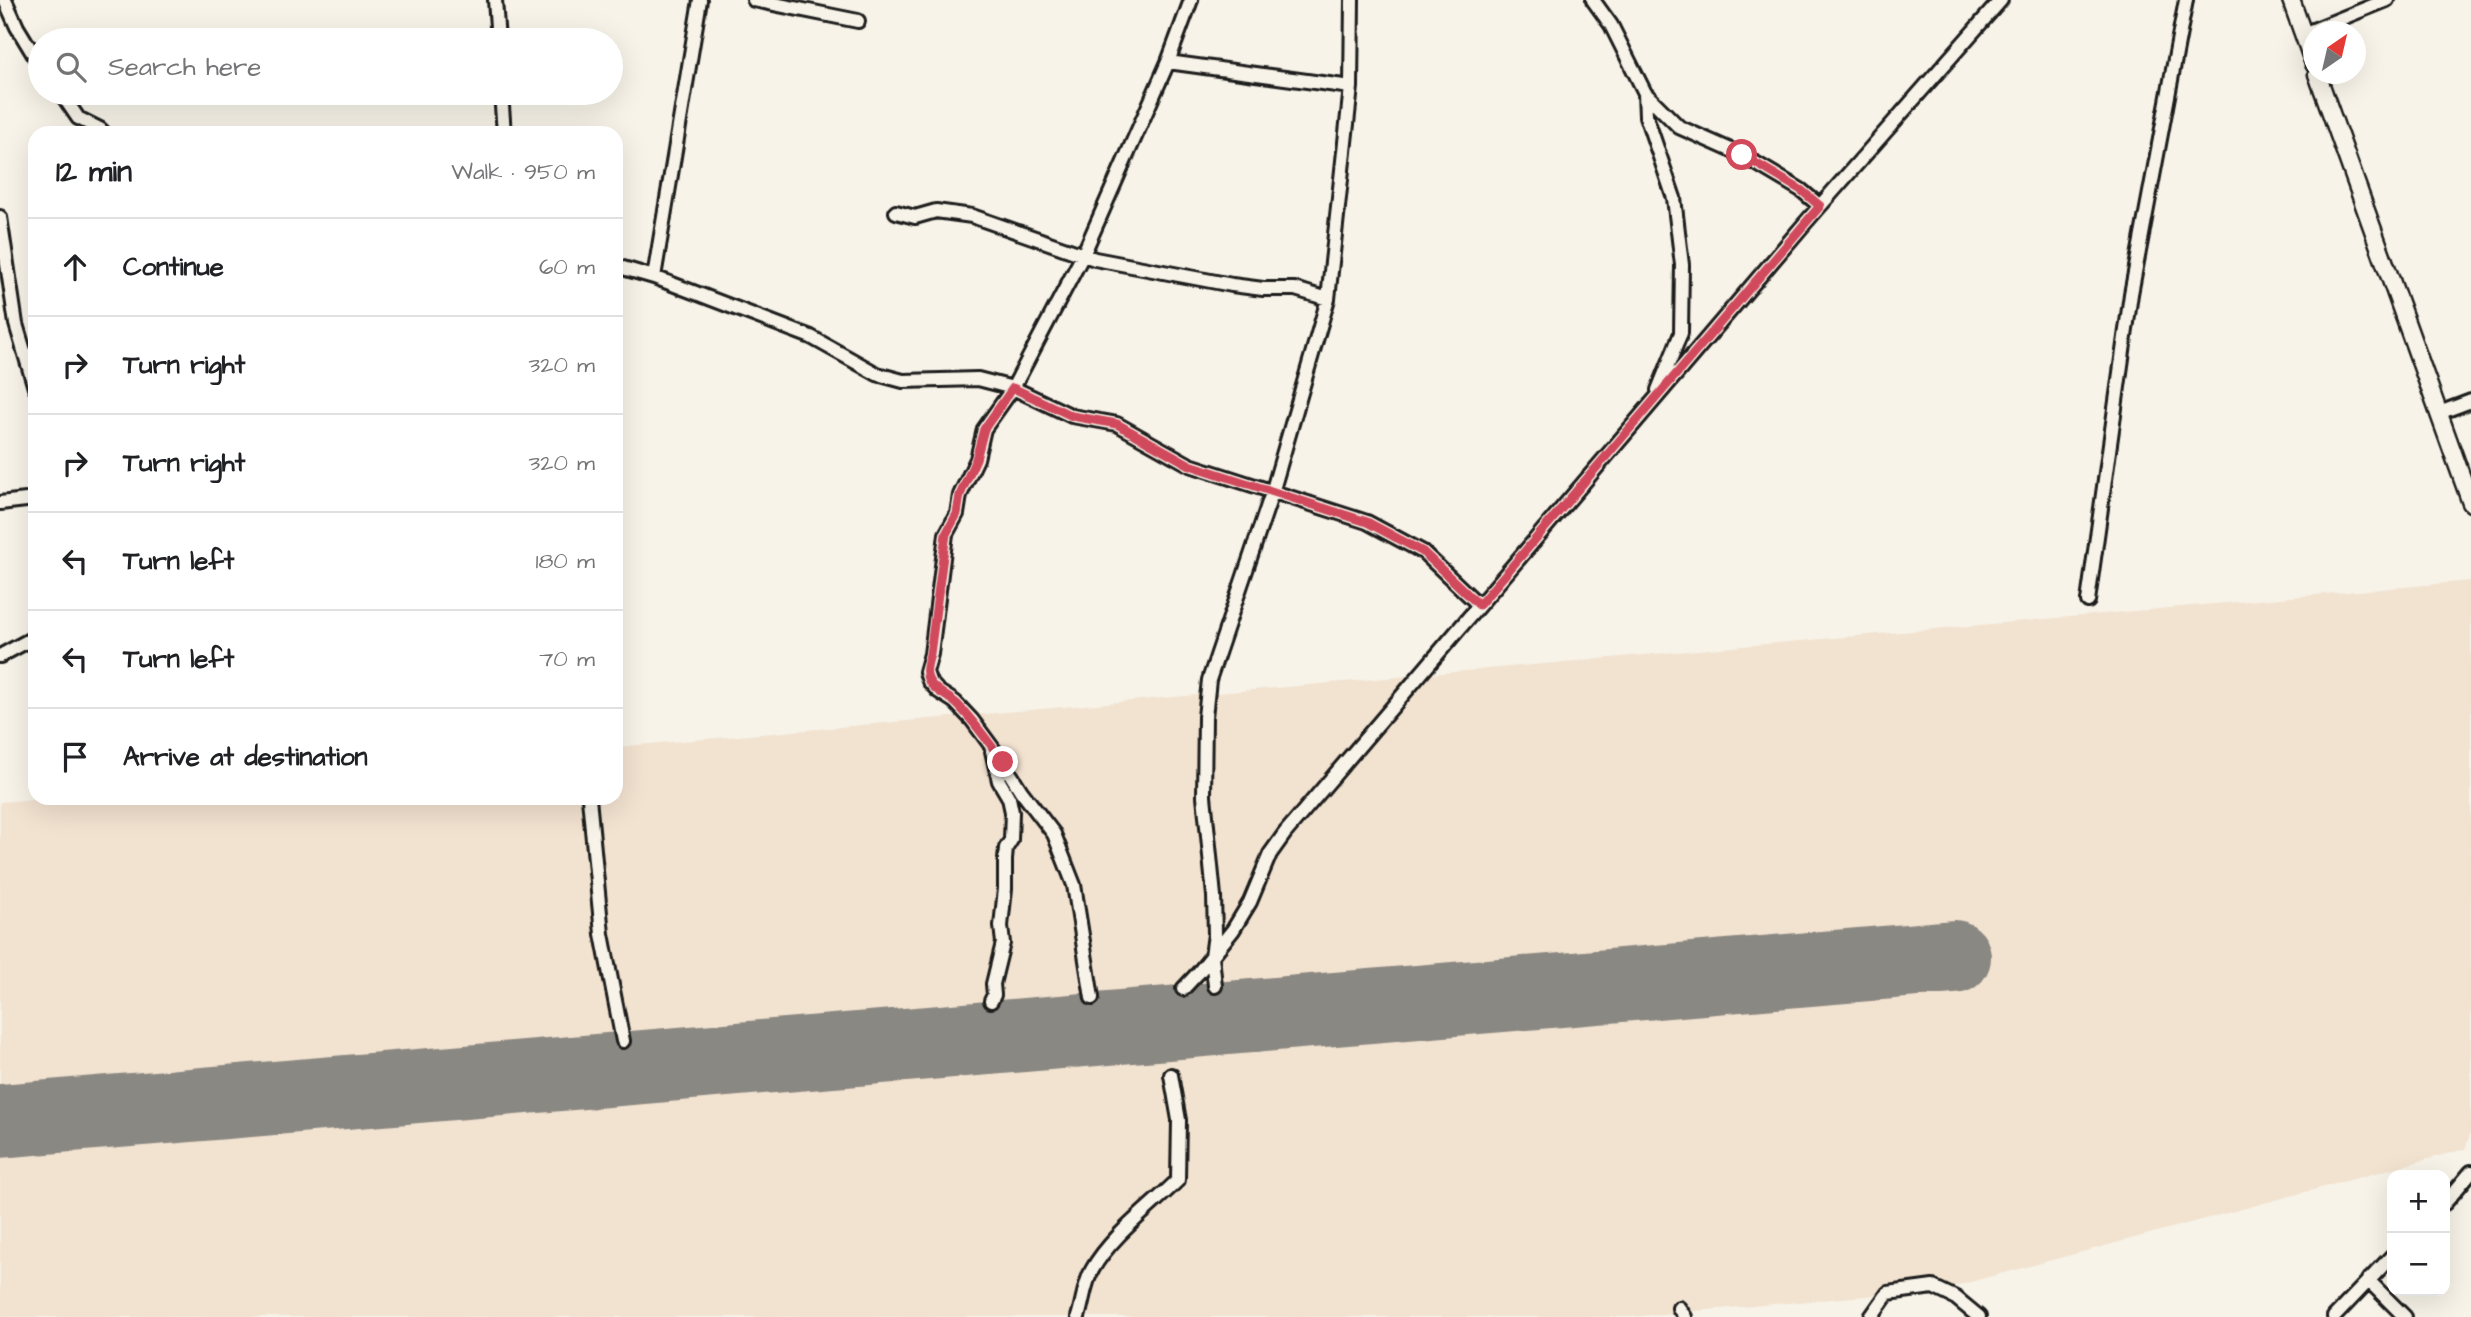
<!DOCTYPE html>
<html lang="en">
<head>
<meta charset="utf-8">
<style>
	body { margin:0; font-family:"Architects Daughter",sans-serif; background:#f6f6f6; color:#202124 }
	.controls { position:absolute; right:21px; bottom:21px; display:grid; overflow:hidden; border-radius:14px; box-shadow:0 7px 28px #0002 }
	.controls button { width:63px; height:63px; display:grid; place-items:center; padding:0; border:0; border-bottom:2px solid #e0e0e0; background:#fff; color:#202124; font:35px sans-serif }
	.compass { position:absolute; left:2303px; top:21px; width:63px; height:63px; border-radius:50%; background:#fff; box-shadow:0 7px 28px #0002; rotate:34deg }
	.stop { position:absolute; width:21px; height:21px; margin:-16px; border:5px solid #d1495b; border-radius:50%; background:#fff }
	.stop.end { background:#d1495b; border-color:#fff; box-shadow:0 2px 7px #0008 }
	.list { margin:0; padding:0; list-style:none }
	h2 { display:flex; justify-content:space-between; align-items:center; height:91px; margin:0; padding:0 28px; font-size:30px }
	h2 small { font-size:23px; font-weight:400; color:#757577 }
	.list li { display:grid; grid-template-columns:46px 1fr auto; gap:21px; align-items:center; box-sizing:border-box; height:98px; padding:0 28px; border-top:2px solid #e0e0e0 }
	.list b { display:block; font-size:26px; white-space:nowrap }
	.list em { font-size:23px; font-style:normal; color:#757577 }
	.icon { flex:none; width:38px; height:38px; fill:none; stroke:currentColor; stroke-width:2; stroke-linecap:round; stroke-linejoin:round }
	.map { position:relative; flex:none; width:2471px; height:1317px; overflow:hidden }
	.search { position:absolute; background:#fff; box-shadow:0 7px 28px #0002; left:28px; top:28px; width:595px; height:77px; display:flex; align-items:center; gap:18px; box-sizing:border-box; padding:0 24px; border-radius:38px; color:#757577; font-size:26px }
	.panel { position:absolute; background:#fff; box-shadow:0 7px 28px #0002; left:28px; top:126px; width:595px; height:679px; border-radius:21px }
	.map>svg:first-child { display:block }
	.built { fill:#f2e2d0 }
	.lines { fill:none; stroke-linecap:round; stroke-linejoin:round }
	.runway { stroke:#8a8882; stroke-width:74 }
	.minor-casing { stroke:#1c1c1c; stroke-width:18 }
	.tertiary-casing { stroke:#1c1c1c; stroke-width:21 }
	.minor { stroke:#f7f3e8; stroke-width:12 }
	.tertiary { stroke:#f7f3e8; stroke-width:16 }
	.route { stroke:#d1495b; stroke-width:9 }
</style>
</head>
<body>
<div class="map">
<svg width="2471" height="1317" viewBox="0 0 2471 1317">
	<rect width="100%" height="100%" fill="#f7f3e8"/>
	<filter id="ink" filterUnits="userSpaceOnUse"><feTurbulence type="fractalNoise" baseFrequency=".0143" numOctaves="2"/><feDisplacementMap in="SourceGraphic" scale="14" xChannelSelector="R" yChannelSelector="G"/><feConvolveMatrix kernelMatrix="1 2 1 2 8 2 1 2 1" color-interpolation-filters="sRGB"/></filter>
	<g filter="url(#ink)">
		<path class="built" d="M2471,581V1131L2465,1149L1944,1289L1629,1317H0V802L48,798H616V747Z"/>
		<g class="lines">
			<path class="runway" d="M0,1121L1954,957"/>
			<g class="minor-casing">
				<path id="minor" d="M5,0L17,27L40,65
					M495,0L498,40
					M754,0L858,21
					M1593,0L1611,25L1645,93L1646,116L1674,198L1682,265L1681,333L1658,390
					M2303,34L2387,0
					M1168,62L1351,87
					M61,93L78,118L100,129L104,133
					M501,93L504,133
					M1645,93L1679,127L1742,155L1801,190L1820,206
					M896,212L915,217L936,211L972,216L1095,259L1232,285L1263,289H1295L1328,299
					M0,217L16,324L35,388
					M616,266L654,277L811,337L877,374L903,381L978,379L1013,388L1072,416L1117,424L1190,465L1367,522L1423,552L1479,605
					M654,277L700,0
					M2439,413L2471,401
					M0,503L35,499
					M2088,601L2131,294L2186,0
					M0,656L35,637
					M589,798L602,934L623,1041
					M1215,986L1212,956L1215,934L1214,896L1204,796L1205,717L1209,680L1272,493L1328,299L1351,87L1352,0
					M1183,989L1199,972L1233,930L1250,902L1270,854L1285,833L1806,222L2001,0
					M1092,998L1074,885L1054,834L1021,791L1003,762L972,720L955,702L938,691L929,681L926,672L931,654L946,534L957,514L960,495L977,459L984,429L1013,388L1083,255L1168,62L1191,0
					M991,1001L994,995L993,984L1003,943L1001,926L1005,889V860L1006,848L1011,840L1012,812L1009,798L999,781L992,751
					M2445,1203L2471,1172
					M2368,1280L2405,1317
					M1679,1308L1685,1317
					M1078,1317C1083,1302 1084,1284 1092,1270C1110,1237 1150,1208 1178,1180L1179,1120L1171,1075
					M1871,1317L1888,1293L1933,1287L1956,1298L1979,1317
					M2334,1317L2392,1256"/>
			</g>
			<g class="tertiary-casing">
				<path id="tertiary" d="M2291,0L2314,64
					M2317,74L2471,503"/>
			</g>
			<use href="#minor" class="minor"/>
			<use href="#tertiary" class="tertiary"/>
		</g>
	</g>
	<g class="lines" filter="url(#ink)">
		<path class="route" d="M1003,762C989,742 975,723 958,705C949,696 935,692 929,681C924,672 928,663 930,654L946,534L957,514L960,495L976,459L984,429L1013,388L1072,416L1117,424L1190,465L1367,522L1423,552L1479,605L1820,206L1801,190L1742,155"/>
	</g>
</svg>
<div class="controls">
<button>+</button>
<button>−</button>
</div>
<svg class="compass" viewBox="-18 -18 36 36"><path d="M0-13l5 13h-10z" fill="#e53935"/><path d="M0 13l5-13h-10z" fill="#757577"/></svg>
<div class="stop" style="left:1742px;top:155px"></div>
<div class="stop end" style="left:1003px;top:762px"></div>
<div class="search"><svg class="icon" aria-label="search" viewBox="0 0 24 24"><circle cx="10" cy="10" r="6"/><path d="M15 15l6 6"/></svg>Search here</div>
<section class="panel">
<h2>12 min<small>Walk · 950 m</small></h2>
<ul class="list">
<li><svg class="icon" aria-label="ahead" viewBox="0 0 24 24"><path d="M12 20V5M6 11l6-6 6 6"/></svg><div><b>Continue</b></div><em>60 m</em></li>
<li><svg class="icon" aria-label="right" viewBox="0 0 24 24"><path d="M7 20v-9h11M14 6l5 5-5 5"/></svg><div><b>Turn right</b></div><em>320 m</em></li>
<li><svg class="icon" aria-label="right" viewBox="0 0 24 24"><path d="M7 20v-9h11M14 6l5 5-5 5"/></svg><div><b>Turn right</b></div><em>320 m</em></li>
<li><svg class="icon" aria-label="left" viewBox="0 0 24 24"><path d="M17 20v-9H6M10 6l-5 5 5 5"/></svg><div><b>Turn left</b></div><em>180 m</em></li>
<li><svg class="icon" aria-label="left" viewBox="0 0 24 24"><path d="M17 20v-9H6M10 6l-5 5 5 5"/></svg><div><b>Turn left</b></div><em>70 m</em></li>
<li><svg class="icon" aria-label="arrive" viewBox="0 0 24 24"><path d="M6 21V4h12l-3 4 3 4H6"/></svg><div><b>Arrive at destination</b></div></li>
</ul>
</section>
</div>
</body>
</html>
